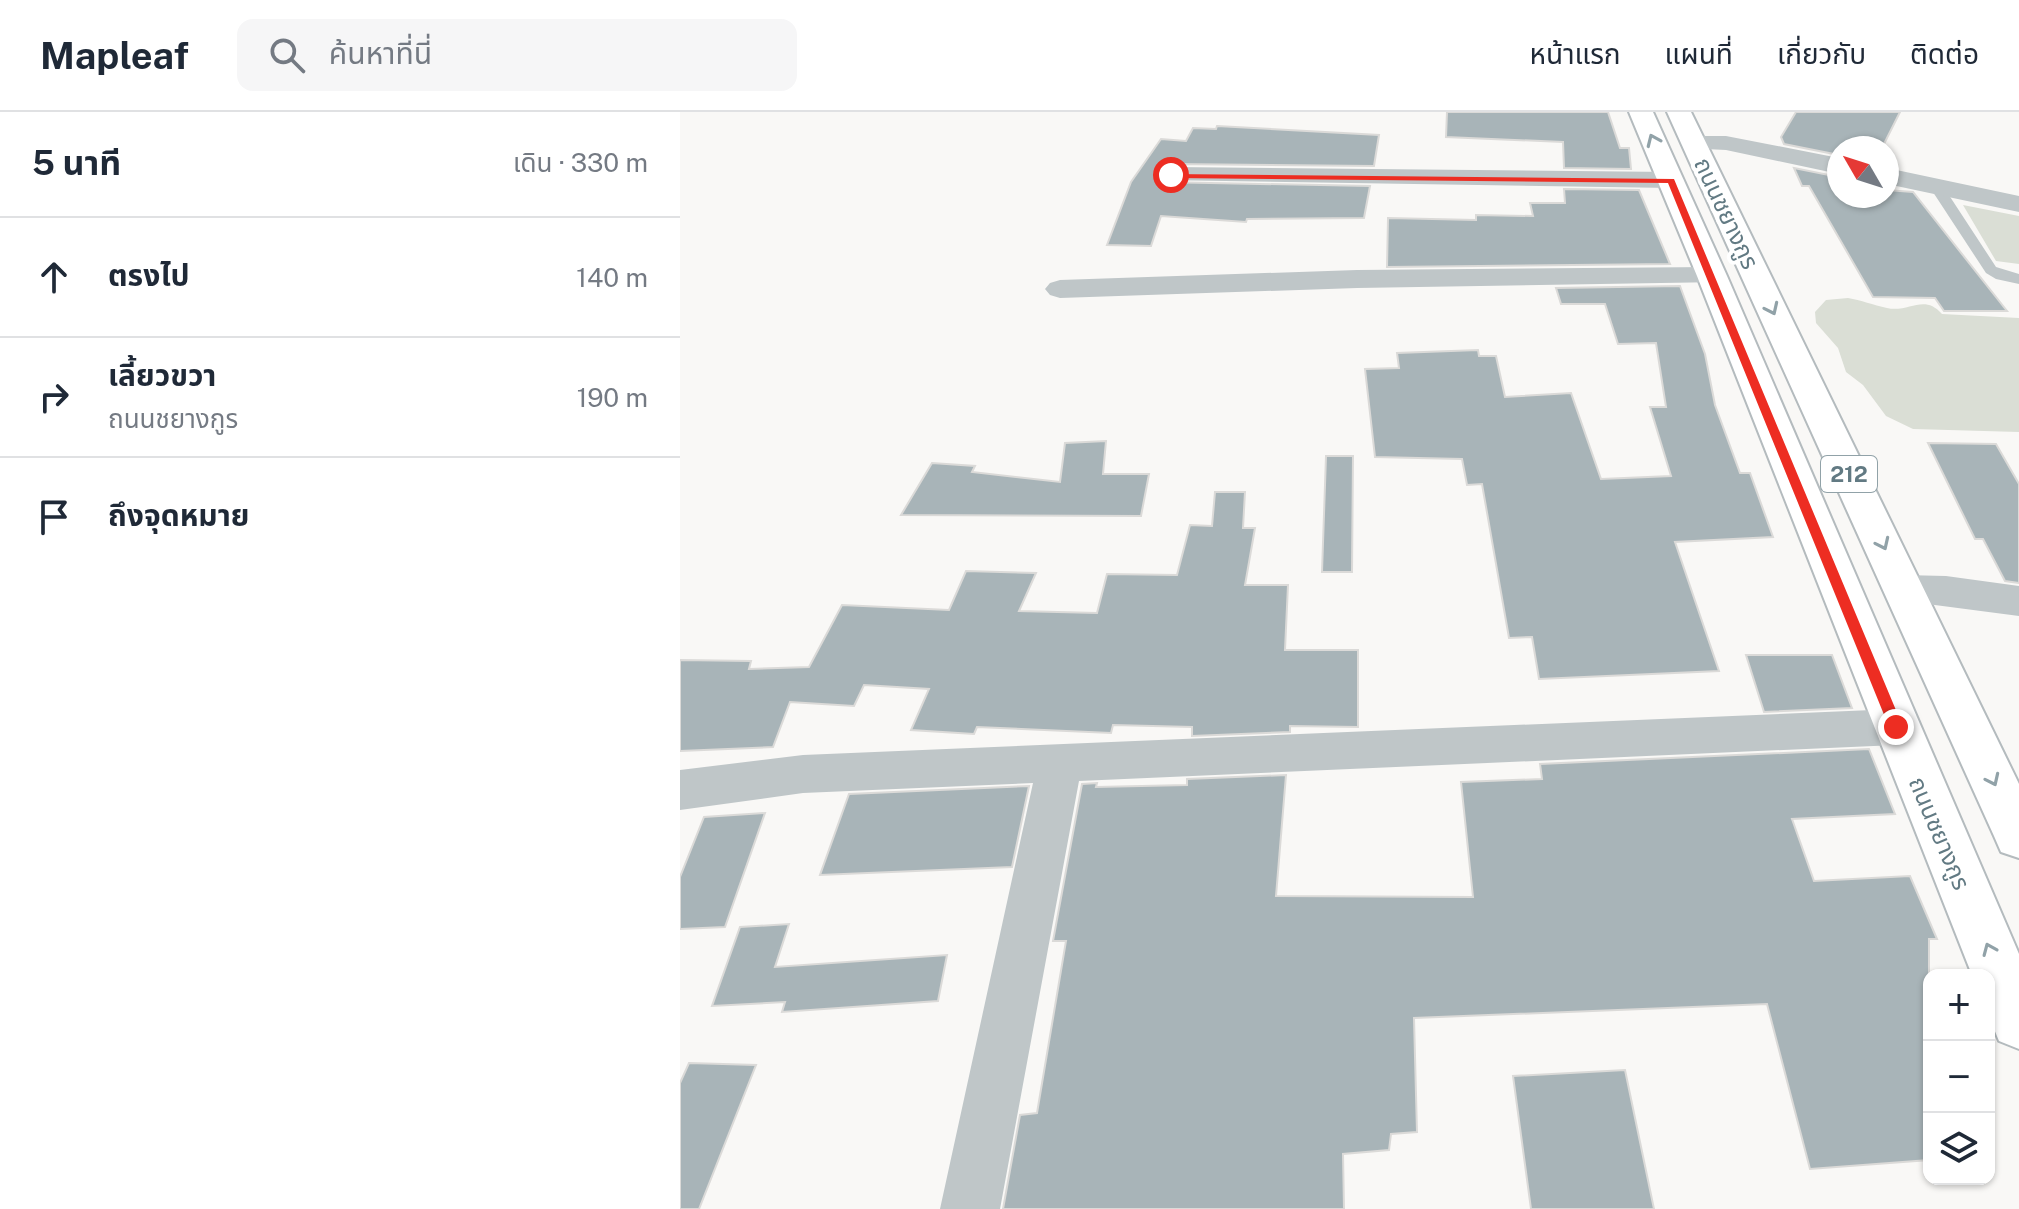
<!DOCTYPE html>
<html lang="th">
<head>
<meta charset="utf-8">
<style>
	body { margin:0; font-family:"Public Sans","Noto Sans Thai",sans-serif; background:#f6f6f7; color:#1f2937 }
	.controls { position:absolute; right:24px; bottom:24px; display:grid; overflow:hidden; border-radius:16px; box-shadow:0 2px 6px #0004 }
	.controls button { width:72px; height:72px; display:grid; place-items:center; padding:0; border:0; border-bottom:2px solid #e0e1e3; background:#fff; color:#1f2937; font:40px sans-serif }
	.compass { position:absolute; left:1147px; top:24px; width:72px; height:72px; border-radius:50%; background:#fff; box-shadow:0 2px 6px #0004; rotate:309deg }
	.stop { position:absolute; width:24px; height:24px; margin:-18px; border:6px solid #ed2d22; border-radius:50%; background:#fff }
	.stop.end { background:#ed2d22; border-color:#fff; box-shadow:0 2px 8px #0008 }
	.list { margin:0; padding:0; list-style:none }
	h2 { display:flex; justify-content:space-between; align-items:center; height:104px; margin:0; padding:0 32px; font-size:34px }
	h2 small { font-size:26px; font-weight:400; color:#747a83 }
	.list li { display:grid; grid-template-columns:52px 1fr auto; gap:24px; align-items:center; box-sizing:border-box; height:120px; padding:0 32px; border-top:2px solid #e0e1e3 }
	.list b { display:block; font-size:30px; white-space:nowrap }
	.list p { margin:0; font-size:26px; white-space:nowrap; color:#747a83 }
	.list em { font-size:26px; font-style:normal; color:#747a83 }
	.icon { flex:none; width:44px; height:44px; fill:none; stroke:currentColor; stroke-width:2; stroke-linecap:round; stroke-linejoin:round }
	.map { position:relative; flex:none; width:1339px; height:1097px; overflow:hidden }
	header { display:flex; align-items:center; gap:48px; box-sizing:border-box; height:112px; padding:0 40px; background:#fff; border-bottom:2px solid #e0e1e3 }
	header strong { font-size:38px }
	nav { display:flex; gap:44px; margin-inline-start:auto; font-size:28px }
	.search { width:560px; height:72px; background:#f6f6f7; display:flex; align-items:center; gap:20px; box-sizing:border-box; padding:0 28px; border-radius:16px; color:#747a83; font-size:30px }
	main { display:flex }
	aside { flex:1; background:#fff }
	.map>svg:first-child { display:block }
	.green { fill:#daded5 }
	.building { fill:#a8b4b8; stroke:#dbdad8; stroke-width:2 }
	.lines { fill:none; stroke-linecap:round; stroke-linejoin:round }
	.primary-casing { stroke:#b4bbbe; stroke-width:4 }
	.lane { fill:#bfc6c8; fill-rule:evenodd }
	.street { fill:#bfc6c8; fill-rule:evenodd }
	.primary { fill:#fff; fill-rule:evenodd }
	.oneway { stroke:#91a2a8 }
	.route { fill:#ed2d22 }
	.labels { text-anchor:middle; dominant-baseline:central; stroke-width:8; stroke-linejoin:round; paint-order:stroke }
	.shield { fill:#fff; stroke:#91a2a8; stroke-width:2 }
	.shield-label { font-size:22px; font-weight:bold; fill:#627a83 }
	.street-label { font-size:24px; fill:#627a83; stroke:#fff }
</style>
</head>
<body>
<header>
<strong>Mapleaf</strong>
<div class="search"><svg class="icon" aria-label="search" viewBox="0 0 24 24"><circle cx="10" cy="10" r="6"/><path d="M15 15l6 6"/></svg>ค้นหาที่นี่</div>
<nav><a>หน้าแรก</a><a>แผนที่</a><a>เกี่ยวกับ</a><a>ติดต่อ</a></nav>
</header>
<main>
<aside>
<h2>5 นาที<small>เดิน · 330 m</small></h2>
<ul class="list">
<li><svg class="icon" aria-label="ahead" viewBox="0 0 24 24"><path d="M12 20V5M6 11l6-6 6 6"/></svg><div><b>ตรงไป</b></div><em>140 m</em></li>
<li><svg class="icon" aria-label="right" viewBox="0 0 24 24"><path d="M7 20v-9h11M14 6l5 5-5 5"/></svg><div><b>เลี้ยวขวา</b><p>ถนนชยางกูร</p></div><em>190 m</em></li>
<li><svg class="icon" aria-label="arrive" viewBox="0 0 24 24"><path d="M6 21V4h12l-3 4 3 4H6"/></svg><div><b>ถึงจุดหมาย</b></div></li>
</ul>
</aside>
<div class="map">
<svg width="1339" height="1097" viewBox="0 0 1339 1097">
	<rect width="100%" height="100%" fill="#f9f8f6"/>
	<path class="green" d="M1283,93L1339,104V152L1316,149Z
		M1168,186C1181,188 1193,193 1207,196C1229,201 1244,181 1262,202L1339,206V320L1233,317L1206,304L1183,273L1166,260L1158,236L1136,211L1135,200L1146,188Z"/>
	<path class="building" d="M767,0H928L940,36H949L951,57L884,56L883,30L766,25Z
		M1116,0H1220L1202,36H1159V43L1104,32L1101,25Z
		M537,14L699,23L694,54L491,52L476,61L480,70L690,74L684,106L567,107L566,110L481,104L471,134L427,133L451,70L481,27L506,29L513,16L536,17Z
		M1114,56L1159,65V84H1207V78L1233,80L1327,199H1264L1255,186L1193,185L1129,74H1122Z
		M884,77L959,78L990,152L707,155L708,106L796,108V103L853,104L850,91H885Z
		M1000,174L1025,242L1035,293L1060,361H1070L1093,425L995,430L1039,559L859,567L852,525L829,526L802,372L787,373L782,347L695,345L685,257L719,256L717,241L798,238L799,244H816L825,285L891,281L921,367L991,364L970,295H986L976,231L938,232L925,192H881L876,176Z
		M426,329L423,362H469L461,404L221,403L252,351L295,354L292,360L380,370L385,331Z
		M1248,331L1316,332L1339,372V471L1325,469L1303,427H1295Z
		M646,344H673L672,460H642Z
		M535,380H565L563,416H575L565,473H608L605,538H678V615L610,614V620L512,624V615L433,613L431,621L297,615L294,622L231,618L249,577L184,573L174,594L110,590L93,635L0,639V548L71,549L69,557L129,555L162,493L269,498L286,459L356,461L339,499L417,501L427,462L497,463L510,413L532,414Z
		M1066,543H1152L1172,596L1084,600Z
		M1189,637L1215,702L1112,707L1134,769L1230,764L1257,827H1249V1048L1130,1057L1087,892L734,906L737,1020L711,1022L709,1038L663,1042L664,1097H323L340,1003L357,1001L386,829H373L402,672L417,671L416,675L507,673V667L606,663L596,784L793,785L781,670L862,667L860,652Z
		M349,674L332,755L140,763L169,682Z
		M85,701L45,815L0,817V765L24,705Z
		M109,812L95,855L267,843L258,889L102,900L105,890L32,894L60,815Z
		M9,951L76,953L19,1097H0V971Z
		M945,958L974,1097H851L833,964Z"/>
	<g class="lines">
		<g class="primary-casing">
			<path id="primary" d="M949,0H973L1047,164L1339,842V937L1319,929L1309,905V863H1292L1017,164Z
				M987,0H1011L1339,672V746L1321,740L1314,724Z"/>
		</g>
		<path class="lane" d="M1256,70L1261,71L1316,155L1339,162V172L1316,167L1306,161L1249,74Z"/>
		<path class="street" d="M1014,24H1046L1159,46V62L1046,38L1005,36L1002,31L1005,26Z
			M491,55L991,60L1000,63L1004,68L1000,73L991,76L482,68L478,63L482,58Z
			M1207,56L1339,84V100L1207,72Z
			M1032,155L1042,158L1046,164L1042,170L677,176L380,186L370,183L365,177L370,171L380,168L677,158Z
			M1223,463L1266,464L1339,474V504L1209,487L1203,477L1209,467Z
			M1216,597L1232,602L1238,615L1232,628L1216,633L399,669L320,1097H260L353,671L123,681L0,698V658L123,643Z"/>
		<use href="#primary" class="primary"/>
	</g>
	<defs><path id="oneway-chevron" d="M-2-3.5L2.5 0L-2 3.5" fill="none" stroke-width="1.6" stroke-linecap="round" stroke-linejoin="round" transform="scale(2)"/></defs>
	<g class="oneway">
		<use href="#oneway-chevron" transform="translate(973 28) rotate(-114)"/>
		<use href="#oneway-chevron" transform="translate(1092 197) rotate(65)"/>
		<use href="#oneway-chevron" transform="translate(1203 432) rotate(65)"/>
		<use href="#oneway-chevron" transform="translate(1313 668) rotate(65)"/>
		<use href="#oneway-chevron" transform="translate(1309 837) rotate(-113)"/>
	</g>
	<path class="route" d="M488,62L994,67L1223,615L1221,619L1216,620L1209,615L988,71L491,66Z"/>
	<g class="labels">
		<rect class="shield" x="1141" y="344" width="56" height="36" rx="6"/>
		<g class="shield-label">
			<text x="1169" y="362">212</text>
		</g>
		<g class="street-label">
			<text transform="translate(1047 101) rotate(65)">ถนนชยางกูร</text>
			<text transform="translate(1260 721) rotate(67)">ถนนชยางกูร</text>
		</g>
	</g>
</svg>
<div class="controls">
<button>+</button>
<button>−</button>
<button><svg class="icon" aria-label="layers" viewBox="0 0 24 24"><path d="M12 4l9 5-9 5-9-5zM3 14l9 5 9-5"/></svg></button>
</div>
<svg class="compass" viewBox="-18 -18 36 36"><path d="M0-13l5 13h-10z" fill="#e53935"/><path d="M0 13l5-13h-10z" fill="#747a83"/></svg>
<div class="stop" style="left:491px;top:63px"></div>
<div class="stop end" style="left:1216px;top:615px"></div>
</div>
</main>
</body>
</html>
